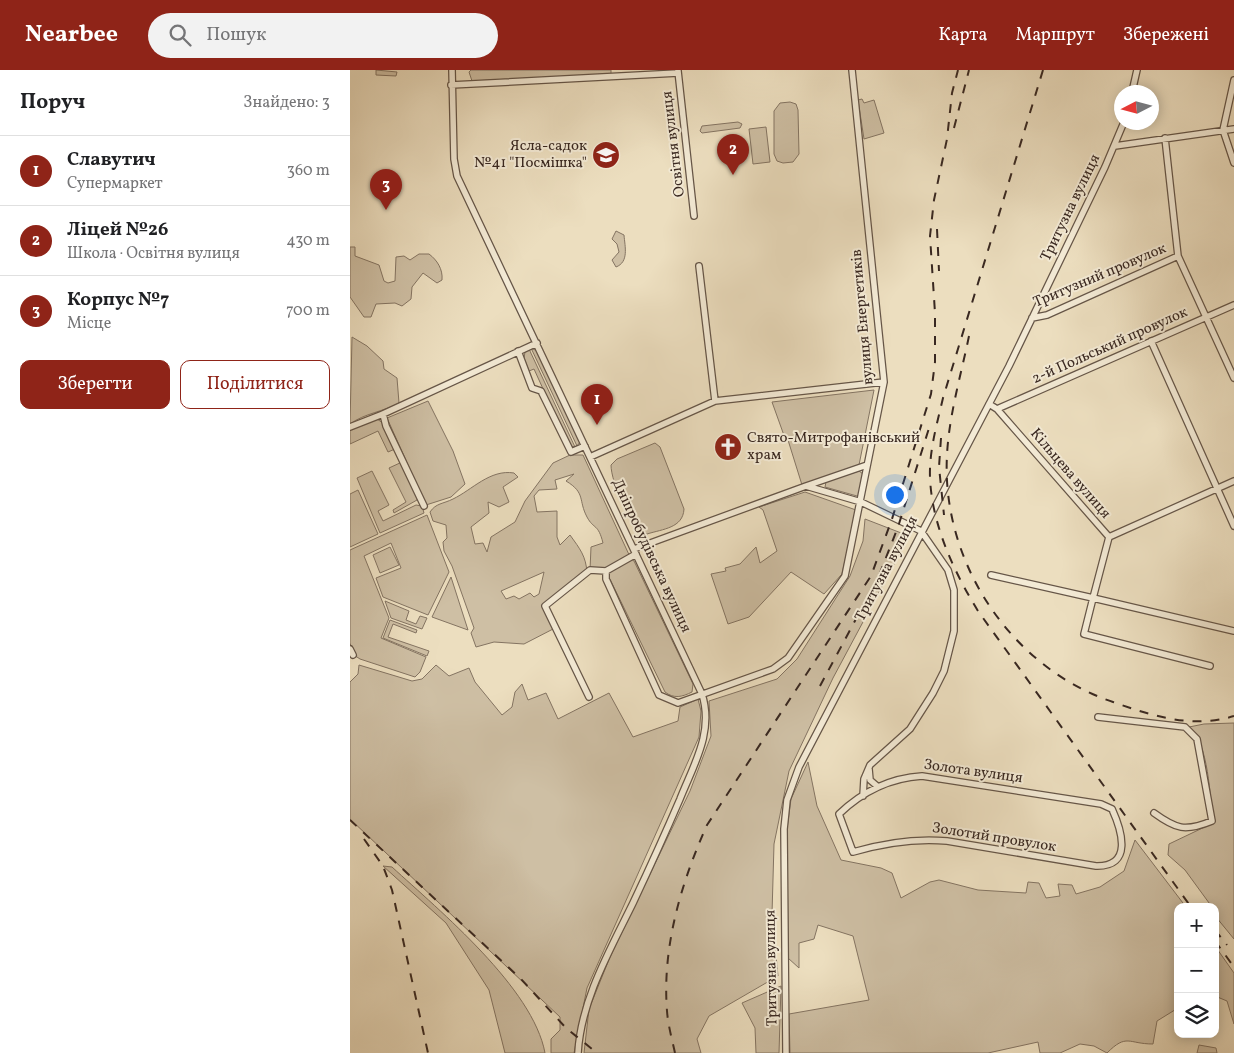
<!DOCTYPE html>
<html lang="uk">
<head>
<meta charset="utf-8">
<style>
	body { margin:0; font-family:Vollkorn,serif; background:#f2f2f2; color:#202124 }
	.controls { position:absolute; right:15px; bottom:15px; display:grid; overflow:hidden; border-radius:10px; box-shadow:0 2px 12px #0003 }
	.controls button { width:45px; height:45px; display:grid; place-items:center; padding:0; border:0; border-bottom:1px solid #e0e0e0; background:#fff; color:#202124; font:25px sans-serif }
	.compass { position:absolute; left:764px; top:15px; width:45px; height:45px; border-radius:50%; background:#fff; box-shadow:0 2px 12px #0003; rotate:264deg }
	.you { position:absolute; left:544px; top:424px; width:18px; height:18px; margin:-12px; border:4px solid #fff; border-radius:50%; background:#1a73e8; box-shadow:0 0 0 8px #1a73e833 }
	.badge { display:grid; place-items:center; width:32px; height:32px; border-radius:50%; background:#8f2418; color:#fff; font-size:16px; font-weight:700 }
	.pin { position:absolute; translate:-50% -41px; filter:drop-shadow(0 1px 2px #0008) }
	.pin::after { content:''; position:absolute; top:26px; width:18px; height:15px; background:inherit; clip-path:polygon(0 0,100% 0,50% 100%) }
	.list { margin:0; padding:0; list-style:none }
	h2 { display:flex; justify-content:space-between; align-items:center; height:65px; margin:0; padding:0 20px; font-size:21px }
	h2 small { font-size:16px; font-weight:400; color:#757577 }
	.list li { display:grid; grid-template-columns:32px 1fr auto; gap:15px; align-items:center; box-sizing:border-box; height:70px; padding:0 20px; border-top:1px solid #e0e0e0 }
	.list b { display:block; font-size:19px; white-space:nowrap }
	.list p { margin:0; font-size:16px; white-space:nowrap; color:#757577 }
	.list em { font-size:16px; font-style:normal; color:#757577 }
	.actions { display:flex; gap:10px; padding:15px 20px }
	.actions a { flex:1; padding:11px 0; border:1px solid #8f2418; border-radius:10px; text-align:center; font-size:18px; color:#8f2418 }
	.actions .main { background:#8f2418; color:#fff }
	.icon { flex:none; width:28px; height:28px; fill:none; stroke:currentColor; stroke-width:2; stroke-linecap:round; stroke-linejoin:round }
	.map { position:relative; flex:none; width:884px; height:983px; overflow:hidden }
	header { display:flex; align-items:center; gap:30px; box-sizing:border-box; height:70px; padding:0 25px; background:#8f2418; color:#fff }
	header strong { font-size:24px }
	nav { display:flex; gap:28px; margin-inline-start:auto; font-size:18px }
	.search { width:350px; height:45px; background:#f2f2f2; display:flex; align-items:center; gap:12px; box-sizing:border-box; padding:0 18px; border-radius:28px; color:#757577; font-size:19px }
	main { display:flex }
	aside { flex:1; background:#fff }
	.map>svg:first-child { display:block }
	.green { fill:#cebfa4; stroke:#847462; fill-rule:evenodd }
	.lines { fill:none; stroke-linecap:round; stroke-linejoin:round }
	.minor-casing { stroke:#665648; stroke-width:8 }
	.minor { stroke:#f3ead5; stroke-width:5.5 }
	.rail { stroke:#392821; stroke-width:2; stroke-dasharray:9 9; stroke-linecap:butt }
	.labels { text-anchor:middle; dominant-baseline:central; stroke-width:4; stroke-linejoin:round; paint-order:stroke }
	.street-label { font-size:15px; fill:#392821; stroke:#f3ead5 }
	.poi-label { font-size:15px; fill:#392821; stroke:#f3ead5; text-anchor:end }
</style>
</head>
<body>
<header>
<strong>Nearbee</strong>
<div class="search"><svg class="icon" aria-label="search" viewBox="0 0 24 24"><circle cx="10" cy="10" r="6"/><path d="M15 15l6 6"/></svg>Пошук</div>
<nav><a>Карта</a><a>Маршрут</a><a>Збережені</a></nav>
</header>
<main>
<aside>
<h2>Поруч<small>Знайдено: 3</small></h2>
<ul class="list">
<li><span class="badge">1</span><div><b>Славутич</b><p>Супермаркет</p></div><em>360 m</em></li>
<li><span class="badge">2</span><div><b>Ліцей №26</b><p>Школа · Освітня вулиця</p></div><em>430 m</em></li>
<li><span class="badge">3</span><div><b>Корпус №7</b><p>Місце</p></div><em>700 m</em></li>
</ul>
<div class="actions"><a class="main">Зберегти</a><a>Поділитися</a></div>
</aside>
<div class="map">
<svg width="884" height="983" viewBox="0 0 884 983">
	<rect width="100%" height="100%" fill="#ecdebf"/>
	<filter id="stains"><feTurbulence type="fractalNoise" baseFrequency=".004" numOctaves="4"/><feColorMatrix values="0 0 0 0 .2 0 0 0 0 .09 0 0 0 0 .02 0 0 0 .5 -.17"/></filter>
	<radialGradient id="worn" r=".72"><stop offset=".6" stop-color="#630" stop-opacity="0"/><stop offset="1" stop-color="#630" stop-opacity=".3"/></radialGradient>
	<path class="green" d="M26,0L47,2L46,6L26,5Z
		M121,0H261V4L122,11L119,2Z
		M512,29L514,33L524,30L534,63L514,69L508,30Z
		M440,32L446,34L448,40L449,84L443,92L433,93L427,91L424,84V41L430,33Z
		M388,52L392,54L390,58L352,63L350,61L352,56Z
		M416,57L420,92L403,94L399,59Z
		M266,161L274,165C275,177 279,192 266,197L262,190L269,182L267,174L262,169Z
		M0,177H5V186L29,195L34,211L38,213L45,211L46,187L54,186L60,190L69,184H79C87,190 93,199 92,210L87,213L73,203L62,217L61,229L52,236L45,233L26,234L21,247H14L0,227Z
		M2,267L17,276L33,291L34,299L47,308L49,333C33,342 15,343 0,354Z
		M181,278L187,281L230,372L227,376Z
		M179,279L225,377L219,376L184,299L179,301L174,288L175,282Z
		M524,320L509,395L452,415L438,370L436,371L422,332Z
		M78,331L103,381L115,414L101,427L76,435L37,348Z
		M27,349L33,353L45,379L38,382L28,361L0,374V359Z
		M305,373L310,377L334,439C333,458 313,459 297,464C281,456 261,413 261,395L267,389Z
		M220,385H233L281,489L284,491L343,614L342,622C332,627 324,629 315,622L256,501L240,500L241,477L253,473C248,453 244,460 237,447C228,430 236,423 216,411L224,404L205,410L207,419L189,420L184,426L187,442L207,441V467L210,475L220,465C230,479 236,486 237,503L195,536L205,558L174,574L144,572L126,577L121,563L124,558L102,496L94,481L93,472L97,468L96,455L83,451L80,442C86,433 93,434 103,429C122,420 140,399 164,403L168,407L153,417L159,432L149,437L138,432L139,443L121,457L125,474L133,473L137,482L141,467L165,452L175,431L203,393ZM194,502L189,524L184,527L180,523L169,529L164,526L156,529L151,521Z
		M52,392L68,427L67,430L44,443L43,440L56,432L39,398Z
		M22,401L39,435L28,441L33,451L66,435L72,436L74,443L30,463L7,408Z
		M509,401L513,404L509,424L507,426L475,417L476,412Z
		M8,420L28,464L0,477V424Z
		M455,422L506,440L492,504L474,524L441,502L399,547L378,554L361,504L376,501L375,498L390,494L406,477L410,493L427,481L413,440L409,437Z
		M77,445L99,502L78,545L33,527L26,508L51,498L41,473L14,486L39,548L31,568L76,587L70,602L65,607L10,589L4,585L0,573V480Z
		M515,449L559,466L483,608L439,701L424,774L422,844L428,906L359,946L347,969L351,983H234L239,939L260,887L340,721L361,666L359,631L427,609L447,589L500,506L513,471Z
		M40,477L49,495L30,503L23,485Z
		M101,507L118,560L82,547Z
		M35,531L59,541L56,550L66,554L70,546L77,548L72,559L41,548Z
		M40,550L67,560L66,563L43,554L38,567L79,581L77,586L33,568Z
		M9,595L62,611L72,609L86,595L99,606L119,598L125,612L152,645L162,637L165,622L172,614L178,630L196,623L208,649L259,623L283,667L328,651L330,637L348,629L351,641L349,667L237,918L224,983H201V969L210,960V947L0,749V612L8,604Z
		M884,653V869L866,847L865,837H862L835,800L818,785L819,774L863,753C860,728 859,673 839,657L854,654Z
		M458,692L467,736L491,790L531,798L542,803L551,828L580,812L589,810L628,820L676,823L678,812L689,813L696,828L710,826L708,814L722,815L726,824L750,817L774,801L785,770L836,837H828V938L807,951L803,974C778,974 777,963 757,983L744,976L730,974L710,983H690L688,972L638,983H440L439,944L519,930L503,866L468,855L464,869L449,873V898L438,888L437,759L441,729Z
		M33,796L42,797C90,841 183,918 195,983H155L139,920L96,853Z
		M865,876L884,903V954L877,931L865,926Z
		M431,916L429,983H406L405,958L392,933Z
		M849,975L866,978L867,983H847Z"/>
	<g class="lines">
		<g class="minor-casing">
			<path id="minor" d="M102,0L104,89L107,106L352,624C364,662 344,694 330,729C315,764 299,799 283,833C260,880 231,930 228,983
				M328,1L344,146
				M884,10L873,60L884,93
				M101,15L328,3
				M782,22L787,0
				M815,68L828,186L884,308
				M765,76L884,59
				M349,196L365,331
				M682,248L697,245L828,186
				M801,271L884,456
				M168,281L182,318L191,321L221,382L235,376
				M639,334L647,339L759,467L743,528L884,561
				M647,339L884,235
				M33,344L36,356L74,436
				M0,357L33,344L187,273
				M240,387L365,331L534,312
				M456,416L517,395
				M759,467L884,411
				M284,479L456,416L511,432L571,461L598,500L604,520V561L594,601L583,623L560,659L520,695L514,709L513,726
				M256,501V509L309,625L328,633L423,599L438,588L495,506L534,312L502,0
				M641,505L743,528L734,564L860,596
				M0,579L3,585
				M239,627L195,536L240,500L256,501L286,484
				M748,647L835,657L847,669L862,751C835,762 826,759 804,743
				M519,699L520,710L527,716
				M572,706L751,734L762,739C772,761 783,797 746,796L597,771C564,768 534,773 503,782L489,744C513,721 540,708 572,706Z
				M436,983L434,759L437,730L449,697L659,296L755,97L774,52"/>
		</g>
		<use href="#minor" class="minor"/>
		<path class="rail" d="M693,0L593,328C587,354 579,381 580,408C582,455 604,502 628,541L841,837
			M604,58L619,0
			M587,159L589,201
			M619,266C611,305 599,345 597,385C591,492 661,598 763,632C803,646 842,659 884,646
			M591,368L589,397L594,445
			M470,616L528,508L548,457L580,355
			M0,750L171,909L216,958L247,983
			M14,769L33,796L42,820L78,983
			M865,860L877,875
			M865,871L884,897
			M325,983C322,969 318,955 317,941C312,877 331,813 357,755L521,506L542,449L581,324L585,292V243L580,166L584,130L597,69L602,23L608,0"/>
	</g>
	<defs>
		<g id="school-disc" transform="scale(1.4375)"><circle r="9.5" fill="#8f2418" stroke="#f3ead5"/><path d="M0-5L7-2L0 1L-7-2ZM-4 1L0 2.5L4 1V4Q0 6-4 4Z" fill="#fff"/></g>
		<g id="church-disc" transform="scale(1.4375)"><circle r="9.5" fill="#8f2418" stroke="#f3ead5"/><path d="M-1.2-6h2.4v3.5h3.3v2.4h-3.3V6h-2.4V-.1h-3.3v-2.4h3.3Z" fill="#fff"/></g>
	</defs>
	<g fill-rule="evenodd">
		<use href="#school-disc" x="256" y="85"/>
		<use href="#church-disc" x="378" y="377"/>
	</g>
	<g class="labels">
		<g class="street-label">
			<text transform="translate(324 74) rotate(-97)">Освітня вулиця</text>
			<text transform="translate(721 138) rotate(-64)">Тритузна вулиця</text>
			<text transform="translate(750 206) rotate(-23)">Тритузний провулок</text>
			<text transform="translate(513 247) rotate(-95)">вулиця Енергетиків</text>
			<text transform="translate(760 276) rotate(-24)">2-й Польський провулок</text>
			<text transform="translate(720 404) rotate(49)">Кільцева вулиця</text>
			<text transform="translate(301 486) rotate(65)">Дніпробудівська вулиця</text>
			<text transform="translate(537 499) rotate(-62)">Тритузна вулиця</text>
			<text transform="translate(623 702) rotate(8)">Золота вулиця</text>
			<text transform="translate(644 768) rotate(9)">Золотий провулок</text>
			<text transform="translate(422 898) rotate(-91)">Тритузна вулиця</text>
		</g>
		<g class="poi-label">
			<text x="237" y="76">Ясла-садок<tspan x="237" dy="17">№41 "Посмішка"</tspan></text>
			<text x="397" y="368" text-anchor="start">Свято-Митрофанівський<tspan x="397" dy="17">храм</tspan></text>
		</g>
	</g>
	<rect width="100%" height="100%" filter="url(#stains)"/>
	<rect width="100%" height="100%" fill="url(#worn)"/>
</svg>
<div class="controls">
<button>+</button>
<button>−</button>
<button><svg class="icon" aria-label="layers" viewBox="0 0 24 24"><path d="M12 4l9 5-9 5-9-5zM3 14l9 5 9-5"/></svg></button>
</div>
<svg class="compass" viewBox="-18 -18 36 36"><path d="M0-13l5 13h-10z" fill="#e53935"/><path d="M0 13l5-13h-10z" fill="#757577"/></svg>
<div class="you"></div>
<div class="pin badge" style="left:247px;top:355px">1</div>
<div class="pin badge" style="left:383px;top:105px">2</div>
<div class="pin badge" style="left:36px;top:140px">3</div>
</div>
</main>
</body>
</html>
